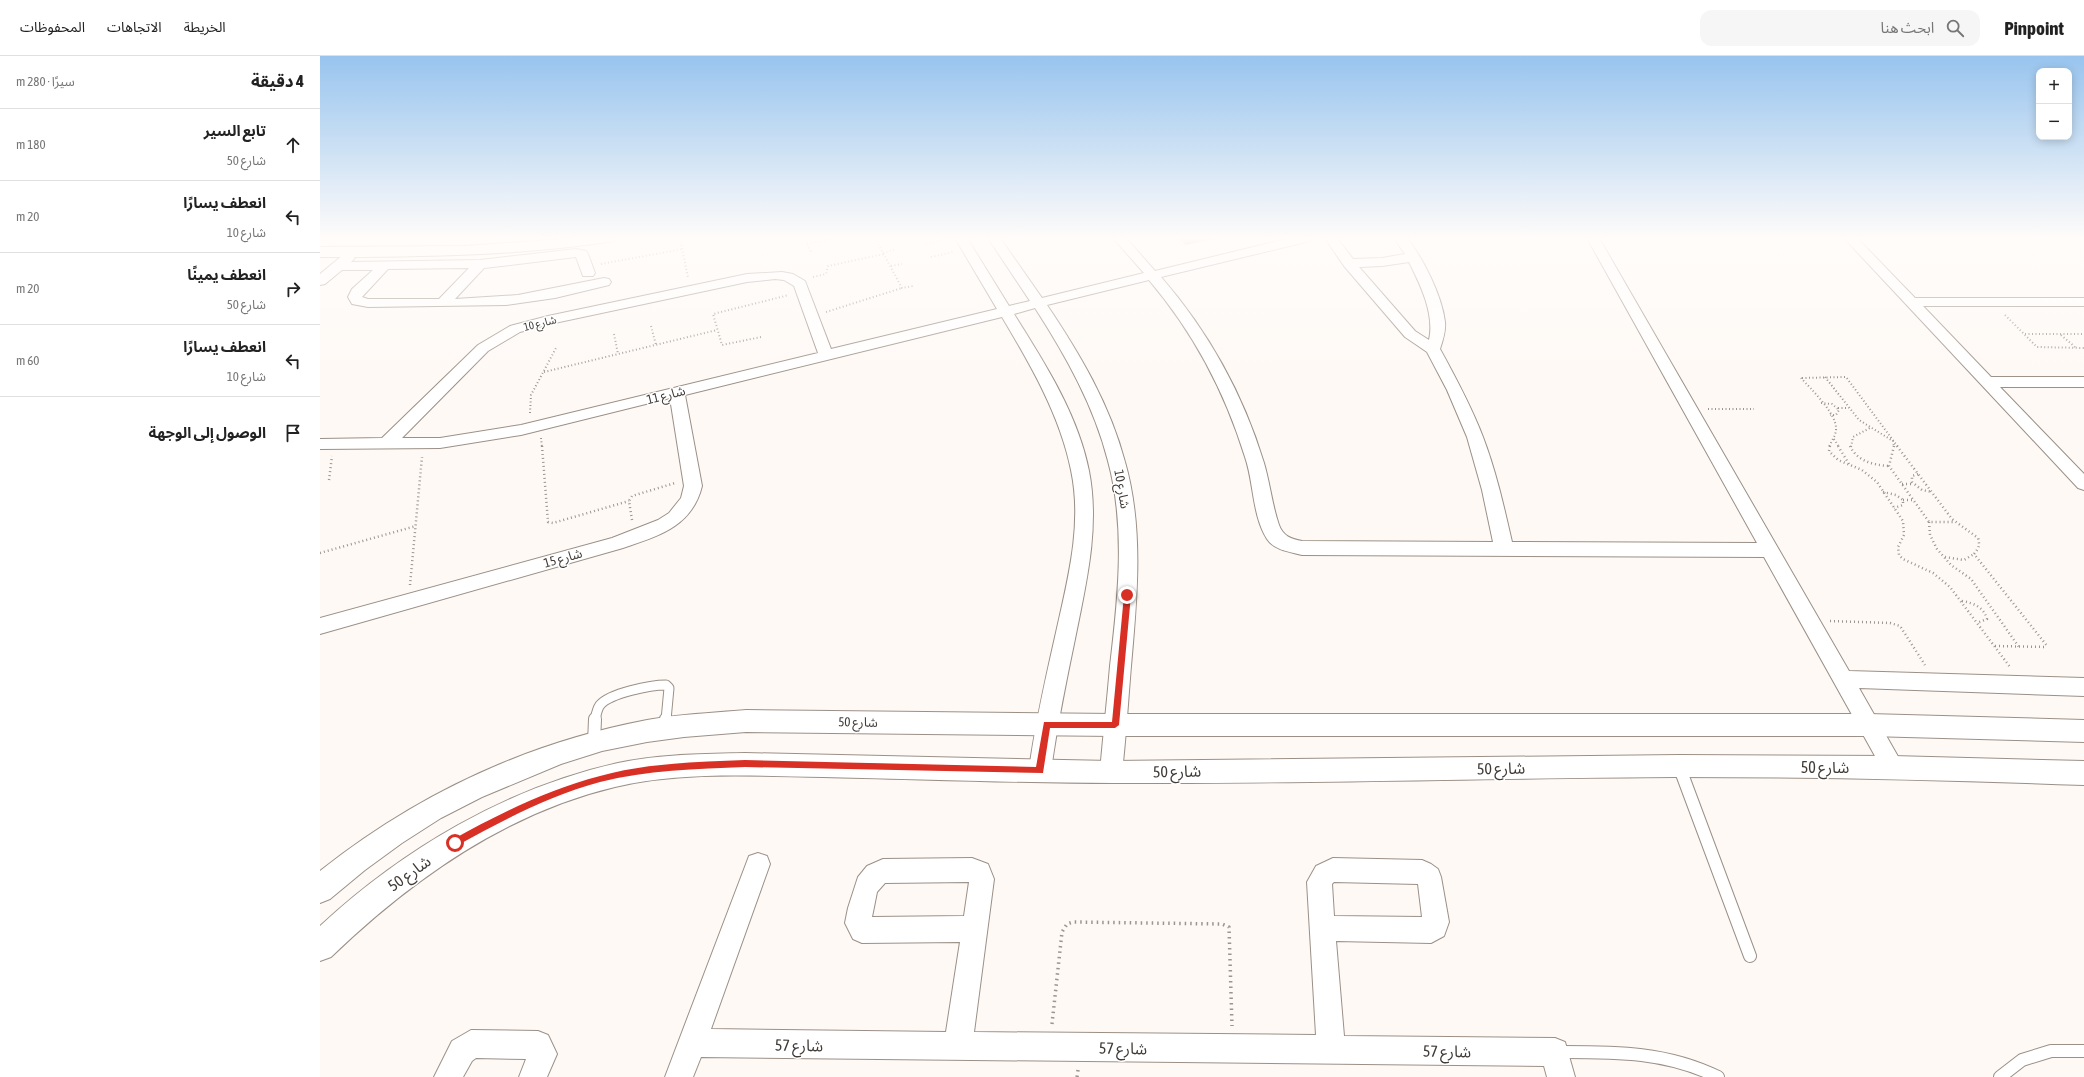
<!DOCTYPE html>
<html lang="ar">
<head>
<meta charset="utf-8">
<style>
	body { margin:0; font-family:"Asap Condensed","Noto Sans Arabic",sans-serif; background:#f6f6f6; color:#222; direction:rtl }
	.controls { position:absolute; right:12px; top:12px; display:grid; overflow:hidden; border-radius:8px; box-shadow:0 2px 10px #0003 }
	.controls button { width:36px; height:36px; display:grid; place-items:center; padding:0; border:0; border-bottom:1px solid #e0e0e0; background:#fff; color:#222; font:20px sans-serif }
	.stop { position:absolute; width:12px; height:12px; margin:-9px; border:3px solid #d93025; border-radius:50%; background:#fff }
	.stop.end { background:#d93025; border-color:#fff; box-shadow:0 1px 4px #0008 }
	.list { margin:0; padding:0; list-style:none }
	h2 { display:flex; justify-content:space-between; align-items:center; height:52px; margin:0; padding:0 16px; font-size:17px }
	h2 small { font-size:13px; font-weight:400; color:#767676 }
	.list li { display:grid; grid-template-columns:26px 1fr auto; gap:12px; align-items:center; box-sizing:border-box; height:72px; padding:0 16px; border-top:1px solid #e0e0e0 }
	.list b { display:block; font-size:15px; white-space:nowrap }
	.list p { margin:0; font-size:13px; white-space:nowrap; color:#767676 }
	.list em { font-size:13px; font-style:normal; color:#767676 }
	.icon { flex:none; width:22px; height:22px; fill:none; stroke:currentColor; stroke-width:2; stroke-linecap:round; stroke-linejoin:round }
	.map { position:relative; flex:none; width:1764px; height:1021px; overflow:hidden; direction:ltr }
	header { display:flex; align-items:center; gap:24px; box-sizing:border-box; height:56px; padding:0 20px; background:#fff; border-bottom:1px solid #e0e0e0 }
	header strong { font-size:19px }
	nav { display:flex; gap:22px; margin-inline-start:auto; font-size:14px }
	.search { width:280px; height:36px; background:#f6f6f6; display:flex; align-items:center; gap:10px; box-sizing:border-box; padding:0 14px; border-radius:12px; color:#767676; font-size:15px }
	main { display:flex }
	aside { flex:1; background:#fff }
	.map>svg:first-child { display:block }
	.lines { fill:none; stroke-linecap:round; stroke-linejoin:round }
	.service-far1-casing { stroke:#9b9087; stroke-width:11 }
	.service-casing { stroke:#9b9087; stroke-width:14 }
	.minor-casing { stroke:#9b9087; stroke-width:2 }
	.tertiary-casing { stroke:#9b9087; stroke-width:2 }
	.primary-casing { stroke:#9b9087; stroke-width:2 }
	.path-far2 { stroke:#9a9591; stroke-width:2; stroke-dasharray:1 2.5; stroke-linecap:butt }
	.path-far1 { stroke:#9a9591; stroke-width:2.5; stroke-dasharray:1 3; stroke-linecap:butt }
	.path { stroke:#9a9591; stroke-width:3.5; stroke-dasharray:1.5 4; stroke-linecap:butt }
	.service-far1 { stroke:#fff; stroke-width:9 }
	.service { stroke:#fff; stroke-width:12 }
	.minor { fill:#fff; fill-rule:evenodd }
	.tertiary { fill:#fff; fill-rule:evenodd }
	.primary { fill:#fff; fill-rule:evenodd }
	.wall { fill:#beb4ac }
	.shaded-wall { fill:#9b928c }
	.route { fill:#d93025 }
	.labels { text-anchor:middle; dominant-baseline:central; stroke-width:3; stroke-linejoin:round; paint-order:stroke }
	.far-street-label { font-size:11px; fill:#403b37; stroke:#fff }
	.street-label { font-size:13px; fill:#403b37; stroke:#fff }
	.near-street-label { font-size:16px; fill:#403b37; stroke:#fff }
</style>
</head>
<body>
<header>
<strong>Pinpoint</strong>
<div class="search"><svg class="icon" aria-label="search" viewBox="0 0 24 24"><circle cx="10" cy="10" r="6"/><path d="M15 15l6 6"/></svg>ابحث هنا</div>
<nav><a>الخريطة</a><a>الاتجاهات</a><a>المحفوظات</a></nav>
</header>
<main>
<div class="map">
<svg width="1764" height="1021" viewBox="0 0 1764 1021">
	<rect width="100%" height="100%" fill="#fef9f5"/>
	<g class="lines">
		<g class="service-far1-casing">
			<path id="service-far1" d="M275,664C276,659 277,653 280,649C290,637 331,629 346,629L349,632L346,664"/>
		</g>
		<g class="service-casing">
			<path id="service" d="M345,672L346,663
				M274,687L275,663
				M1359,710L1430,900
				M1236,996C1294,996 1345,995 1398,1021
				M1680,1021L1702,1004L1731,995H1764"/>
		</g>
		<g class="minor-casing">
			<path id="minor" d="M635,182H647L689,250L710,245L668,182H680L722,242L824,217L793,182H806L835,215L970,182H991L990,185L841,221C888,275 923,338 944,407C950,427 952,449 959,469C963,480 971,483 982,485L1173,486L1162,434L1147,381L1127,334L1107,296L1085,281L1024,210L1005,182H1017L1033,203L1062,202L1085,198L1074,182H1087C1103,202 1122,240 1125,266C1126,275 1123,284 1120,293C1136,322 1151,350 1163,381C1176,415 1184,451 1192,486L1437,487L1267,182H1279L1529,615L1764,622V640L1539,632L1584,711L1581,718L1573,721L1565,718L1444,501L982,499C970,496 954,494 947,483C932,459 934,427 925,401C905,336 874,277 829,224L727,249C760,298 790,349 805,406C824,472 817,543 811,610C808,646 806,681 802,716L799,723L791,726L783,723L780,716C783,681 787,646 790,610C798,543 806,471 788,405C774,350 746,300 715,252L694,258C724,306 758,358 769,415C780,472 766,528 755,583C746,626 737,670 731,714L728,721L720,724L712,721L709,714C715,669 725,625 735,581C747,526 763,470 751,414C740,359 710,308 682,261L365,339L382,430C372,471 338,480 303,492L0,578V562L292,482L338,464L349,457L361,442L364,430L350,342L201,379L120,392L0,393V383L62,382L158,289L190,270L228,260L427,218L462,216L473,218L485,225L511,293L677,253ZM1089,206C1100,228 1115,258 1109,284L1095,275L1039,211L1062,210ZM455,223L464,224L474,230L498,297L201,369L120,382H82L168,295L200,276L230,268L427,226Z
				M1524,182H1537L1595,242H1764V250H1603L1671,321H1764V331H1680L1764,418V434L1758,432Z
				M256,193L266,195L268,198L275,217L273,220H263L256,201L164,212L135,243L198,239L284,222L289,223L291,226L289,229L235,242L186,249L48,251L32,248L28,241L32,233L53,214H22L5,228L0,229V218L23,199L28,198L35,202L31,206L160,204ZM149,212L119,243H48L42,241L68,213Z
				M438,797L447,800L450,808L391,973L626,976L640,886L542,887L533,883L525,867L528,852L538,821L547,810L563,803L652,802L668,808L674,823L654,976L996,979L987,826L996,810L1013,802L1102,804L1111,808L1118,813L1121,821L1129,866L1124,880L1111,887L1016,885L1024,980L1235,982L1245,986L1255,1021H1227L1224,1010L381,1001L373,1021H345L426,808L429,800ZM649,826L644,860L552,861L557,836L565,827ZM1014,826L1098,828L1102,861L1014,860L1012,828Z
				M151,974L218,975L228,979L237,998L227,1021H199L206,1003L156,1002L152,1005L143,1021H114L132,985Z"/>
		</g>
		<g class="tertiary-casing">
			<path id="tertiary" d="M426,654L795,658H1549L1764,664V686L1549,680H795L426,676L364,681L327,686L282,695L241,708L162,741L121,762L82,787L45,814L10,843L0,847V815C96,739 206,687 327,664C359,658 393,657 426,654Z
				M425,697L791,705L1359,699L1573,700L1764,705V729C1628,724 1492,721 1356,721C1168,722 981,728 794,727C697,727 600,723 503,721C434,720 363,715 295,731C185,757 91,824 11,901L0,905V870C83,793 186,732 298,707C340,698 383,698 425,697Z"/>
		</g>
		<g class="primary-casing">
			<path id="primary" d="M257,182H295L293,185L288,186C192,200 97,201 0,201V191L145,190Z"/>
		</g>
		<path class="path-far2" d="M360,182L368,222
			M484,182L491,196
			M555,182L582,232L593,230
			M487,188L517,182
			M606,188L627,183
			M563,197L574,194
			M611,201L633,196
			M281,208L363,193
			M571,210L582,208
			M493,221L506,218L508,210L564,198
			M506,256L582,232
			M1685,259L1717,291L1764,292
			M331,270L336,289
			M294,278L298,298
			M1705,278H1764
			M1741,279L1755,291
			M441,281L402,289L393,258L469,239
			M224,316L397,274
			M1505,321L1539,364L1573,385L1574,391
			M1481,322C1491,333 1517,358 1516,373C1516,380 1511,385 1509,391
			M1482,322L1526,321L1578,391
			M1501,347L1512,348L1519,354L1516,359H1510
			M1518,352H1529
			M1388,353H1434
			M210,357L211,339L236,292
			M221,382L222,391
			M1514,383L1519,391
			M1531,391L1533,381L1550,372"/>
		<path class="path-far1" d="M222,390L228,466L233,467L309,445
			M1510,390L1509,395L1518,404L1542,414L1557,426L1583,465L1584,479L1578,491L1579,499L1583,503L1613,517L1630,531L1690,611
			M1518,390L1529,408
			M1530,390C1537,405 1553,409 1569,410
			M1574,390L1569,410L1609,466H1635
			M1577,390L1632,463L1658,482C1660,489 1659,492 1654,498L1728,591
			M1598,418L1592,420V426L1602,434L1612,436
			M9,424L12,400
			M1582,428H1593
			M1563,436L1576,439L1583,444V449L1574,452
			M1583,444H1593
			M312,464L309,445L312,440L355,427
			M1609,466L1610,479L1617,493L1631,509L1651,523L1699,591
			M0,497L96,470
			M1625,501L1644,504L1654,498
			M90,529L102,401
			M1642,545C1653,547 1664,551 1667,563L1657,567
			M1510,565L1570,567L1580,570L1605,609
			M1675,590L1727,591"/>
		<path class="path" d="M732,968L742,876L747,868L753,866L902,868L909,871L912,970
			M757,1021L758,1014"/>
		<use href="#service-far1" class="service-far1"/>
		<use href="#service" class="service"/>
		<use href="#minor" class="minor"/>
		<use href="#tertiary" class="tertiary"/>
		<use href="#primary" class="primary"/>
	</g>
	<path class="wall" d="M857,182H899L865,189Z"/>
	<path class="shaded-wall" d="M865,182H899L865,189Z"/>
	<linearGradient id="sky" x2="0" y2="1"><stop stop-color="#98c4ee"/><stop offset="0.56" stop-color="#fffcfa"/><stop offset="1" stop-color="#fffcfa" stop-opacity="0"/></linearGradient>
	<rect width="1764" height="325" fill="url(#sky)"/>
	<path class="route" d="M807,536L811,539L799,669L795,672H730L723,717L425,711C377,713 326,714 280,726C229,740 183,764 138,789L135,790L131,787L132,784C179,758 227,734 280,720C326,707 377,706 425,704L716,711L724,666H792L804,539Z"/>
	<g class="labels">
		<g class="far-street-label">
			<text transform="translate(220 267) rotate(-14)">شارع 10</text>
		</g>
		<g class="street-label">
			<text transform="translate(346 339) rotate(-14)">شارع 11</text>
			<text transform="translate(802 433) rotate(80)">شارع 10</text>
			<text transform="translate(243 502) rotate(-16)">شارع 15</text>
			<text transform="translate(538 666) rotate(1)">شارع 50</text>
		</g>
		<g class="near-street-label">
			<text x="1505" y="711">شارع 50</text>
			<text transform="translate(1181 712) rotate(-1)">شارع 50</text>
			<text transform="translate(857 715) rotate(-1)">شارع 50</text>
			<text transform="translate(89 817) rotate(-36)">شارع 50</text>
			<text transform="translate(479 989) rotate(1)">شارع 57</text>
			<text transform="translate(803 992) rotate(1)">شارع 57</text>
			<text transform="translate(1127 995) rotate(1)">شارع 57</text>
		</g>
	</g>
</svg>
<div class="controls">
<button>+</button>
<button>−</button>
</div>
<div class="stop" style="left:135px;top:787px"></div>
<div class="stop end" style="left:807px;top:539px"></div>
</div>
<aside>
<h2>4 دقيقة<small>سيرًا · 280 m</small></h2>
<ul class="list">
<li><svg class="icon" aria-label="ahead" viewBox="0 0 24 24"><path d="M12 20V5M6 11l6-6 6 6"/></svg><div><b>تابع السير</b><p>شارع 50</p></div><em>180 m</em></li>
<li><svg class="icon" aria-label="left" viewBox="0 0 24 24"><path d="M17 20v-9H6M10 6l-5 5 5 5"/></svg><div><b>انعطف يسارًا</b><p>شارع 10</p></div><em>20 m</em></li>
<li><svg class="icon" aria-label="right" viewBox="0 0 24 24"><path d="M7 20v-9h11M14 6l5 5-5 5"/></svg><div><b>انعطف يمينًا</b><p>شارع 50</p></div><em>20 m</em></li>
<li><svg class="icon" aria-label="left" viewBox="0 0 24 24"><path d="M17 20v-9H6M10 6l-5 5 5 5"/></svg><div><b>انعطف يسارًا</b><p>شارع 10</p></div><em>60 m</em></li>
<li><svg class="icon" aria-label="arrive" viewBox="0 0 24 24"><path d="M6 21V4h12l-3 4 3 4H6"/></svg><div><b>الوصول إلى الوجهة</b></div></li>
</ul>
</aside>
</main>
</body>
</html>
